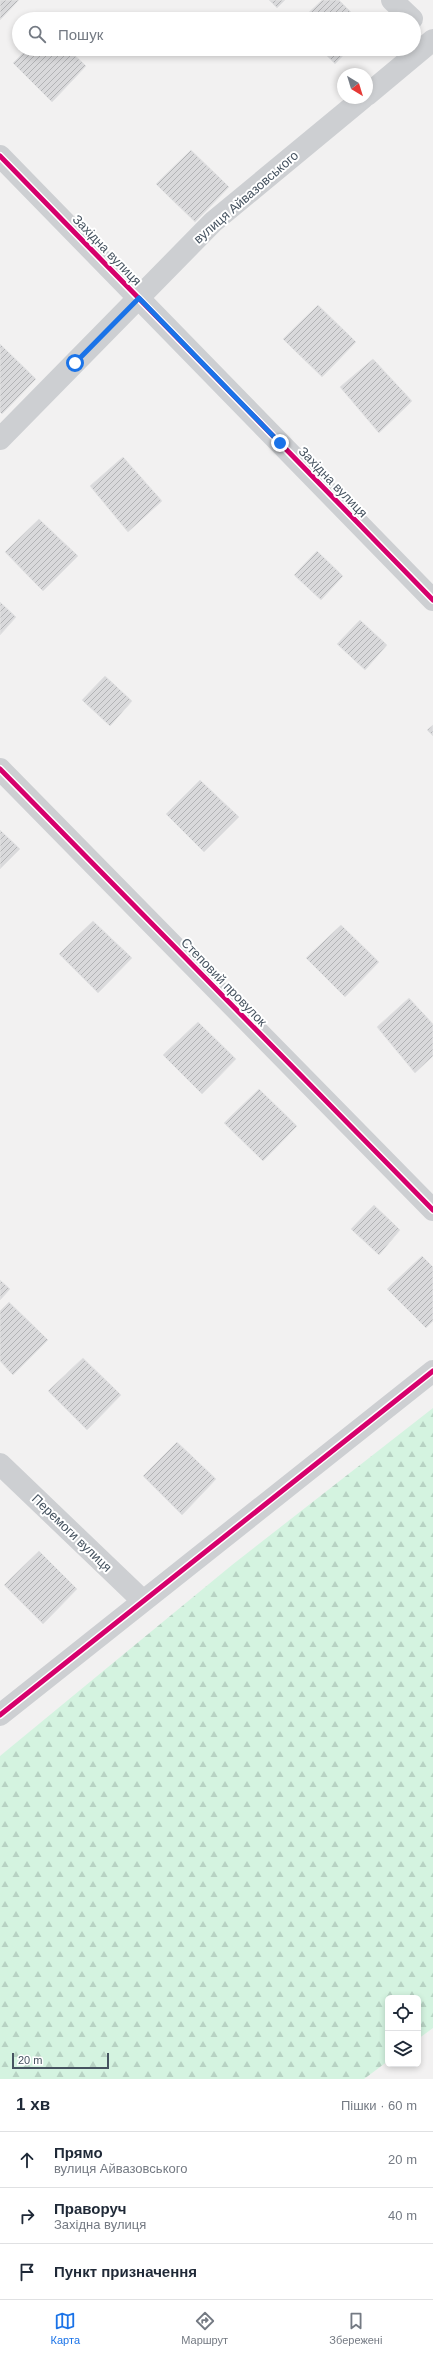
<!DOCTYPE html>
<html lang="uk">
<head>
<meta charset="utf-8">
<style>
	body { margin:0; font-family:Helvetica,sans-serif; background:#f2f2f3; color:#1f2937 }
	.controls { position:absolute; right:12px; bottom:12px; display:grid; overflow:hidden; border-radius:6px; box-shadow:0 2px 6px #0003 }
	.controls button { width:36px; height:36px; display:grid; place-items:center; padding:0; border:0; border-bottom:1px solid #e0e1e3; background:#fff; color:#1f2937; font:20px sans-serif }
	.compass { position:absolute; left:337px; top:68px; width:36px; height:36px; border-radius:50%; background:#fff; box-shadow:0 2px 6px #0003; rotate:142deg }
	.scale { position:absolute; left:12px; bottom:10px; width:97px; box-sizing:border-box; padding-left:4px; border:2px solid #465360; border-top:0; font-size:11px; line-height:14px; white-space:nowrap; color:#465360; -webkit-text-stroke:3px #fff; paint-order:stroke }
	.stop { position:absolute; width:12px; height:12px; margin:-9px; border:3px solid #1a73e8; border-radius:50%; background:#fff }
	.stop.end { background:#1a73e8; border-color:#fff; box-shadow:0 1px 4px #0008 }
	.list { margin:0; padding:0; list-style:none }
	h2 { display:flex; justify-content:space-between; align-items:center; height:52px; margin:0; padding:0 16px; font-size:17px }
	h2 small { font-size:13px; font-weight:400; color:#747a83 }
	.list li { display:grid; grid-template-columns:26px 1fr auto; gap:12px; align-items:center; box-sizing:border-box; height:56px; padding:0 16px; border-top:1px solid #e0e1e3 }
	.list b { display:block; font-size:15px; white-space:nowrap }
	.list p { margin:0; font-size:13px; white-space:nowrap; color:#747a83 }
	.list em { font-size:13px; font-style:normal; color:#747a83 }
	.icon { flex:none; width:22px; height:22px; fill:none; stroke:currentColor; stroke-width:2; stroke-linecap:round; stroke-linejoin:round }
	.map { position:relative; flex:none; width:433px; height:2079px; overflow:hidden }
	.search { position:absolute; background:#fff; box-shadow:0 2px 6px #0003; left:12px; right:12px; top:12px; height:44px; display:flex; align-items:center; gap:10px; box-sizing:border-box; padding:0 14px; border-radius:22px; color:#747a83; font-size:15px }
	.sheet { height:220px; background:#fff }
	nav { display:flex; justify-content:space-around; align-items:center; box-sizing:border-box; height:56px; border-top:1px solid #e0e1e3; background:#fff; font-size:11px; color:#747a83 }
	nav a { display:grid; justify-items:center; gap:2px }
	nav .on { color:#1a73e8 }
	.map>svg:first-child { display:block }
	.forest { fill:url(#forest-firs) }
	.building { fill:url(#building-hatch); stroke:#e3e3e4 }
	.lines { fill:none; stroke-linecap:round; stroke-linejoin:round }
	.street { stroke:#cdcfd2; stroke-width:22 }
	.cycleway-casing { stroke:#fff; stroke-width:8 }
	.cycleway { stroke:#d6006c; stroke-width:5 }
	.route { stroke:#1a73e8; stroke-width:5 }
	.labels { text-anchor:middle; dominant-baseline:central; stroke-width:4; stroke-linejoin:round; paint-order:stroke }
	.street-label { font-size:13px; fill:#465360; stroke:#fff }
</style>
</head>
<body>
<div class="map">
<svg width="433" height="2079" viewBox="0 0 433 2079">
	<defs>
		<pattern id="forest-firs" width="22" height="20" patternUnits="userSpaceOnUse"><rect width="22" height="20" fill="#d4f3e0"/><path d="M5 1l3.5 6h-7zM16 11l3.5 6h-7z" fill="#b7d2c3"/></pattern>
		<pattern id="building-hatch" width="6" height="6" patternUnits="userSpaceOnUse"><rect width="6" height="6" fill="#d9d9db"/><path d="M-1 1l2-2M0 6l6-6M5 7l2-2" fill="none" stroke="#b2b3b5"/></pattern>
	</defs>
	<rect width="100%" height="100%" fill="#f2f1f1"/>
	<path class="forest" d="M433,1408V2028L418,2039V1998H388V2061L364,2079H0V1756L232,1565Z"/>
	<path class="building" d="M0,0H19L0,20Z
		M269,0H285L277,8Z
		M322,0H339L358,19H302Z
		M27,49H68L86,66L52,102L13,63Z
		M320,49H349L335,64Z
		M191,150L229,187L195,222L156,184Z
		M318,305L356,342L322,377L283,339Z
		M0,344L36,379L2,414L0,412Z
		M373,359L412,401L379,433L340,387Z
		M123,457L162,501L128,532L90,486Z
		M39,519L78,556L43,591L5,552Z
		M317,551L343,576L321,600L294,575Z
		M0,602L16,617L0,635Z
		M360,620L387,645L365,670L337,644Z
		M105,676L132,701L110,726L82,700Z
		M433,725V736L427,730Z
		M200,780L239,817L204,852L166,814Z
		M0,830L20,849L0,869Z
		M93,921L132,958L98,993L59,954Z
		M341,925L379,962L345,997L306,958Z
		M409,998L433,1024V1056L415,1073L377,1027Z
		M198,1022L236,1059L202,1094L163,1055Z
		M259,1089L297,1126L263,1161L224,1123Z
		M374,1205L400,1230L379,1255L351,1229Z
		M422,1256L433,1267V1321L426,1328L387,1289Z
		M0,1280L10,1289L0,1300Z
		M9,1302L48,1340L13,1375L0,1361V1311Z
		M83,1358L121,1395L87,1430L48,1391Z
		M177,1442L216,1479L182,1515L143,1476Z
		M39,1551L77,1589L43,1624L4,1585Z"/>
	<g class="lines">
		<path class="street" d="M392,0L412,19
			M367,95L433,40
			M0,156L433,600
			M0,439L213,222L363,98
			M0,769L433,1210
			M0,1464L143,1601
			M0,1715L433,1371"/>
		<g class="cycleway-casing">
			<path id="cycleway" d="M0,156L433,600
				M0,769L433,1210
				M0,1715L433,1371"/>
		</g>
		<use href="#cycleway" class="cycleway"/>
	</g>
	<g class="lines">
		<path class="route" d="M75,363L139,298L280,443"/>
	</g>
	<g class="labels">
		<g class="street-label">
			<text transform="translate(246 197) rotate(-41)">вулиця Айвазовського</text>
			<text transform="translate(107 250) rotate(46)">Західна вулиця</text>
			<text transform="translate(333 482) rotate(46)">Західна вулиця</text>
			<text transform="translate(224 982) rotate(46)">Степовий провулок</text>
			<text transform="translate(72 1533) rotate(44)">Перемоги вулиця</text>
		</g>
	</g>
</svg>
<div class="controls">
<button><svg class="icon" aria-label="locate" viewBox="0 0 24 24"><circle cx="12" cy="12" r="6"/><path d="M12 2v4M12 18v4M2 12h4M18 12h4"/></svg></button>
<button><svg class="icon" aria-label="layers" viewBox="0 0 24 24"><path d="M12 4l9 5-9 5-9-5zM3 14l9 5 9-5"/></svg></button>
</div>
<svg class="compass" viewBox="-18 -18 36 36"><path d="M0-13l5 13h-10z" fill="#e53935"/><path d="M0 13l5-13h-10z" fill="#747a83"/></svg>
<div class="scale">20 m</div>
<div class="stop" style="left:75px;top:363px"></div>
<div class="stop end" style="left:280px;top:443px"></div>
<div class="search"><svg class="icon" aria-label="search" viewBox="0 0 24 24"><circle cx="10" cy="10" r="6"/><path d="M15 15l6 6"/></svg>Пошук</div>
</div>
<section class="sheet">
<h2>1 хв<small>Пішки · 60 m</small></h2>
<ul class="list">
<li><svg class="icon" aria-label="ahead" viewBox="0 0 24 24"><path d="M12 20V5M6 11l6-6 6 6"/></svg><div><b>Прямо</b><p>вулиця Айвазовського</p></div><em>20 m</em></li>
<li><svg class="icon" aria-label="right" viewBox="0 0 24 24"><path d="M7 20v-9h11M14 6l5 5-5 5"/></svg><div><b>Праворуч</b><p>Західна вулиця</p></div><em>40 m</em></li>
<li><svg class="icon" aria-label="arrive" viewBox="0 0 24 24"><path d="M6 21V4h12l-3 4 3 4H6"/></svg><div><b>Пункт призначення</b></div></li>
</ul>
</section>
<nav>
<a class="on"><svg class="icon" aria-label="map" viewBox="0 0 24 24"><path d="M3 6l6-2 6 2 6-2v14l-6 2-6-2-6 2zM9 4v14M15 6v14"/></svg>Карта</a>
<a><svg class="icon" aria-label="directions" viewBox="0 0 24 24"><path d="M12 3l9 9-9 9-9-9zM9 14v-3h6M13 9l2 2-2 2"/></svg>Маршрут</a>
<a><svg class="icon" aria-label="saved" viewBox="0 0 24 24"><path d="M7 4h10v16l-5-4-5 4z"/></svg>Збережені</a>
</nav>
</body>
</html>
